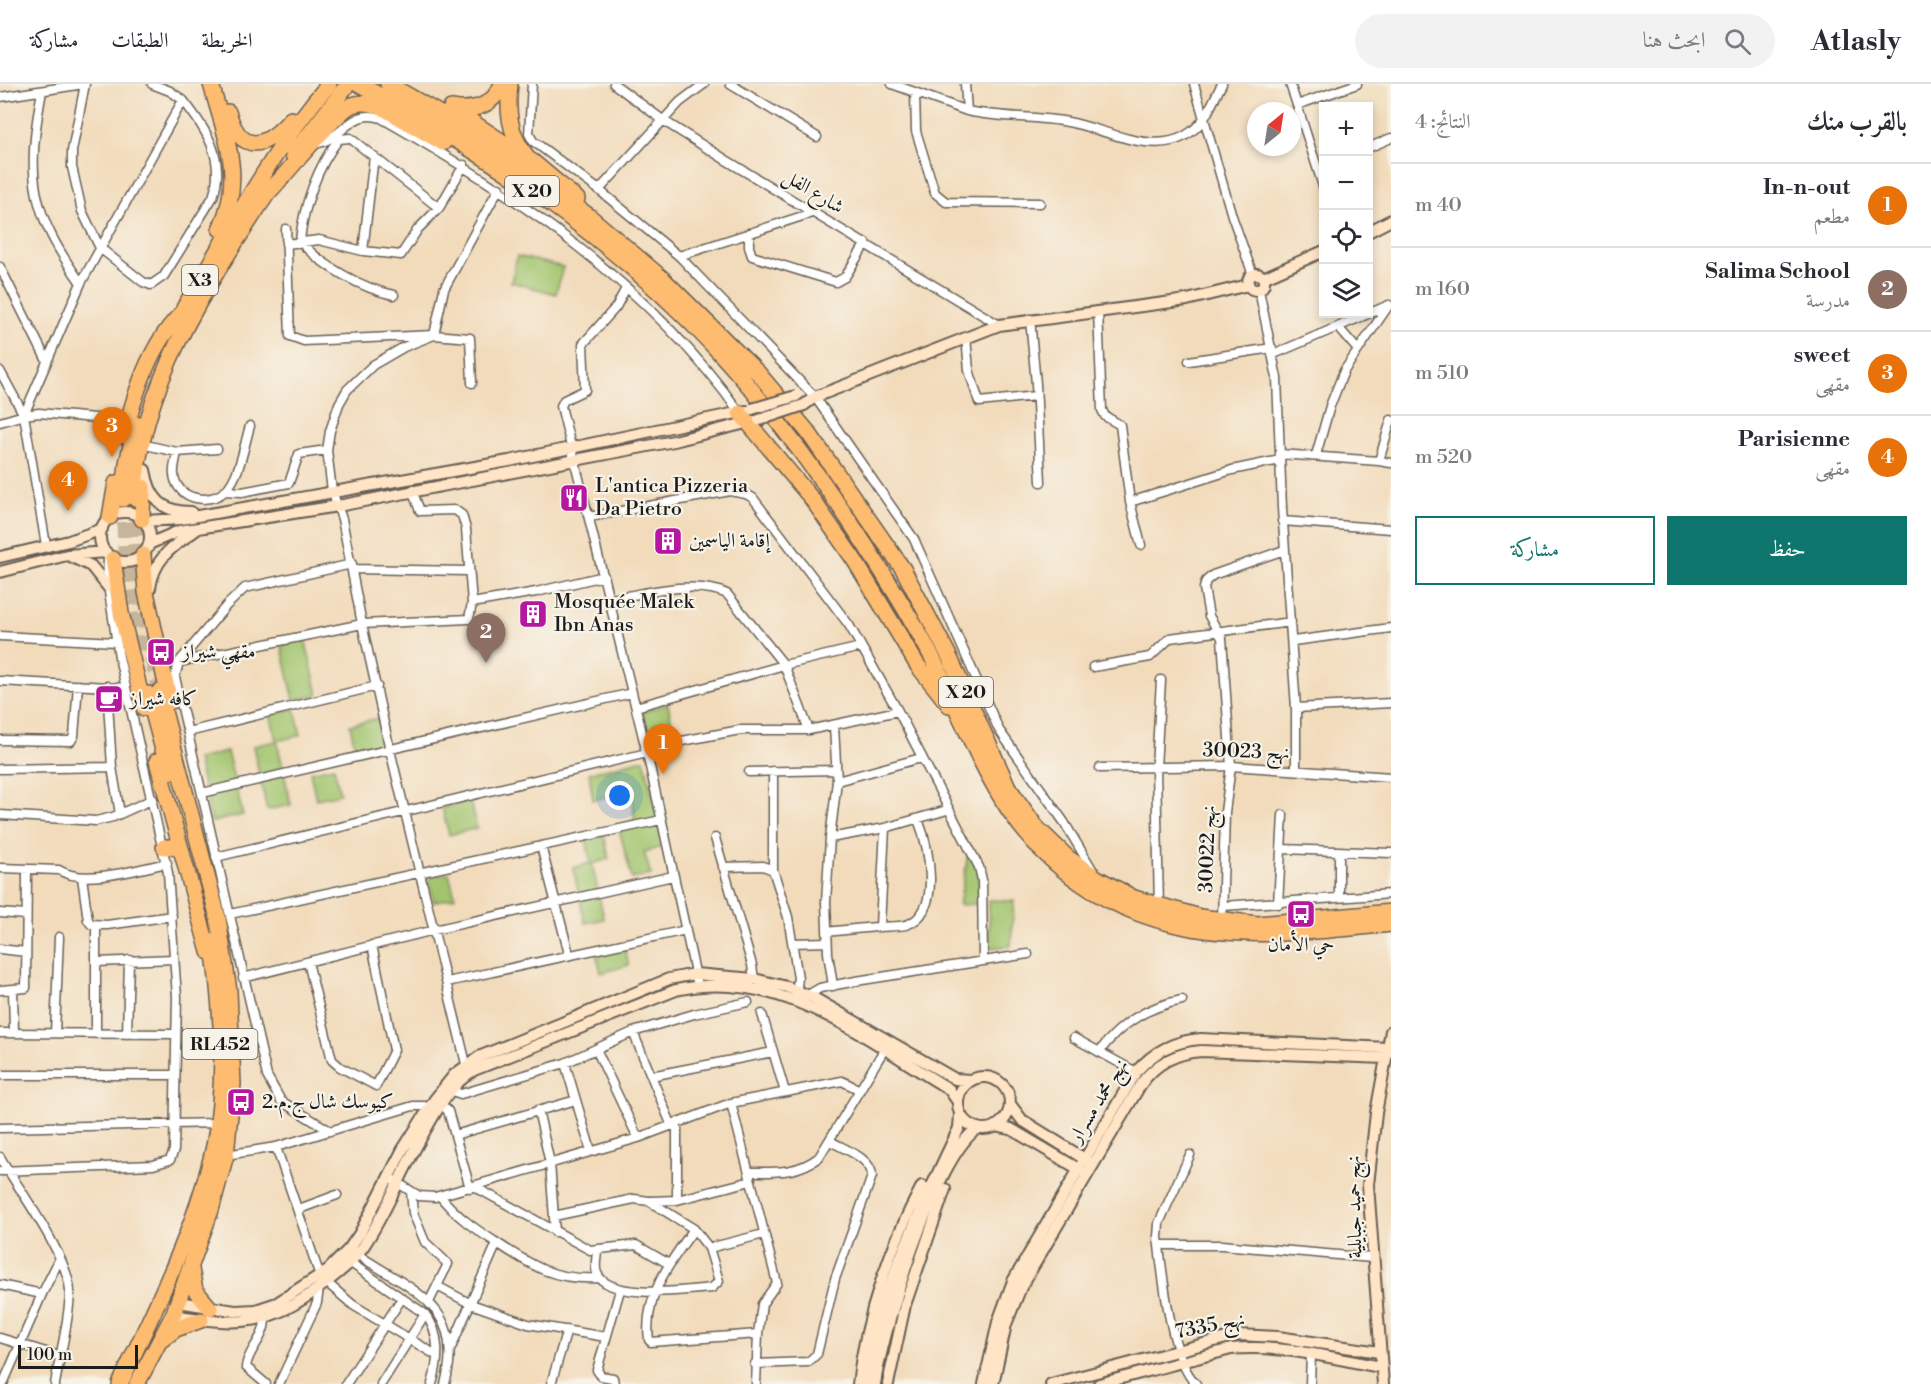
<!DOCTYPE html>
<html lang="ar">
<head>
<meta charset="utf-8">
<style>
	body { margin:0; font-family:"Libre Bodoni",Amiri,serif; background:#f2f2f3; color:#2b2b33; direction:rtl }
	.controls { position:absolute; right:18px; top:18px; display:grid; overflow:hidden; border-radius:0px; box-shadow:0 3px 9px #0003 }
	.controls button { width:54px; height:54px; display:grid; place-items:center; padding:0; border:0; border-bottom:2px solid #e1e1e2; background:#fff; color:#2b2b33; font:30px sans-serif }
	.compass { position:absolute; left:1247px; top:18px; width:54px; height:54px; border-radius:50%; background:#fff; box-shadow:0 3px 9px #0003; rotate:30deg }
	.scale { position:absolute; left:18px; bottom:15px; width:120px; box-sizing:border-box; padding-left:6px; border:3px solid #1c1c1c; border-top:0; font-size:16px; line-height:21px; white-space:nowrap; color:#1c1c1c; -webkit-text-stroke:4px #f7f3e8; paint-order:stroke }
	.you { position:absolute; left:620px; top:712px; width:21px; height:21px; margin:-15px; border:4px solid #fff; border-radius:50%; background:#1a73e8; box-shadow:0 0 0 9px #1a73e833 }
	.badge { display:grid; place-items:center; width:39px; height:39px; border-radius:50%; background:#0f766e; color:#fff; font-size:20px; font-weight:700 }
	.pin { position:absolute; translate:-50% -50px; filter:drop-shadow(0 2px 3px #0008) }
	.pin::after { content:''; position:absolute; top:32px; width:21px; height:18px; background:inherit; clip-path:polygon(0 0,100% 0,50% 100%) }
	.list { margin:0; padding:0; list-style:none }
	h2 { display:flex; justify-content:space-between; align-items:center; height:78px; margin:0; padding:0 24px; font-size:26px }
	h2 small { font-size:20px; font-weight:400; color:#7c7c81 }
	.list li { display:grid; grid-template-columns:39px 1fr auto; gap:18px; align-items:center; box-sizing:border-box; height:84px; padding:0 24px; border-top:2px solid #e1e1e2 }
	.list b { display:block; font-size:22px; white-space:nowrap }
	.list p { margin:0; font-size:20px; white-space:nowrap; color:#7c7c81 }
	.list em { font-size:20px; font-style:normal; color:#7c7c81 }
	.actions { display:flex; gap:12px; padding:18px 24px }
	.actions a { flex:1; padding:14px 0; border:2px solid #0f766e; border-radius:0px; text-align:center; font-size:21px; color:#0f766e }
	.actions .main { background:#0f766e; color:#fff }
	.icon { flex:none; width:33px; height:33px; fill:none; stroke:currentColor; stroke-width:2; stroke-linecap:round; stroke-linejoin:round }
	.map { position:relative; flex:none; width:1391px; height:1300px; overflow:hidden; direction:ltr }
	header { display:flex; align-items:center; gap:36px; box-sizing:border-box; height:84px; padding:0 30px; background:#fff; border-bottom:2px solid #e1e1e2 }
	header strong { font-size:28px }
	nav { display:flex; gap:33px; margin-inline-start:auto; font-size:21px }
	.search { width:420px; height:54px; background:#f2f2f3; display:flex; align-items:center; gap:15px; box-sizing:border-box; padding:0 21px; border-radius:33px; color:#7c7c81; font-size:22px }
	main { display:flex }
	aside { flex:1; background:#fff }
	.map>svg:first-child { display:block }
	.green { fill:#a2c46d; stroke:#5f7044; stroke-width:1.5 }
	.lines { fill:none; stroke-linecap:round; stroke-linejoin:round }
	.highway-tunnel { stroke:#c7b59b; stroke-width:15; stroke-dasharray:15 8; stroke-linecap:butt }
	.street-casing { stroke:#675f54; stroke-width:11 }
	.secondary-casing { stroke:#675f54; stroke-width:14 }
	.highway-casing { stroke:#675f54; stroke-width:18 }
	.street { stroke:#fff; stroke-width:8 }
	.secondary { stroke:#ffe4c6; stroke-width:10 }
	.highway { stroke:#febc70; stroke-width:15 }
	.secondary-bridge-casing { stroke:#675f54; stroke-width:14; stroke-linecap:butt }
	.secondary-bridge { stroke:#ffe4c6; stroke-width:10 }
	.labels { text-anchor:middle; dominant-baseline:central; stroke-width:4.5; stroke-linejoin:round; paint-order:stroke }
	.shield { fill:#f7f3e8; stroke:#5e5c59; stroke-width:1.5 }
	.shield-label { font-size:18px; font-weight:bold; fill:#1c1c1c }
	.street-label { font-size:20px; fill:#1c1c1c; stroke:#f7f3e8 }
	.poi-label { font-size:20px; fill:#1c1c1c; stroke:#f7f3e8; text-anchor:start }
</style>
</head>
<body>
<header>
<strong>Atlasly</strong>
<div class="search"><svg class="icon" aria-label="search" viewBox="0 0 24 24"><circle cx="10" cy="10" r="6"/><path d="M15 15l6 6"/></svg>ابحث هنا</div>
<nav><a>الخريطة</a><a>الطبقات</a><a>مشاركة</a></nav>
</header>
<main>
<aside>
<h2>بالقرب منك<small>النتائج: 4</small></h2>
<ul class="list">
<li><span class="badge" style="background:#e8710a">1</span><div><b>In-n-out</b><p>مطعم</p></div><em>40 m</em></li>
<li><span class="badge" style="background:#8d6e63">2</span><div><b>Salima School</b><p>مدرسة</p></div><em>160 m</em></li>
<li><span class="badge" style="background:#e8710a">3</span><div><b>sweet</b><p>مقهى</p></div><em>510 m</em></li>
<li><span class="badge" style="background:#e8710a">4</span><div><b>Parisienne</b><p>مقهى</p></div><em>520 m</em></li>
</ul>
<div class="actions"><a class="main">حفظ</a><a>مشاركة</a></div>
</aside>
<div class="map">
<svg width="1391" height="1300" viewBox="0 0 1391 1300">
	<rect width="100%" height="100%" fill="#f7f3e8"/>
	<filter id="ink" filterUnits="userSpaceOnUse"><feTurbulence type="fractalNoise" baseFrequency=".0167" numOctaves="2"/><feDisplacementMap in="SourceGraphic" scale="12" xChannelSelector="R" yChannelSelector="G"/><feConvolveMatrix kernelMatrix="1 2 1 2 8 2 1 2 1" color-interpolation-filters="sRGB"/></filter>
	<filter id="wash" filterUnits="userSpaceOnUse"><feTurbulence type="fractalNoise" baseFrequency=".008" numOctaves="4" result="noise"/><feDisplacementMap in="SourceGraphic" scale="24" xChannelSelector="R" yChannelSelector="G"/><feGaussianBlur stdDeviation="1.35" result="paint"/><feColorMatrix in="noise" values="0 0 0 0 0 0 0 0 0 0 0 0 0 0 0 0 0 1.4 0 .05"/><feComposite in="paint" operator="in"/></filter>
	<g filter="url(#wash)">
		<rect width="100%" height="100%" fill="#f2dbbb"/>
		<path class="green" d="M517,172L563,183L556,210L511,198Z
			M305,554L318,611L294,616L281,560Z
			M668,620L675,655L650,659L642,628Z
			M295,625L301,651L277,657L291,721L267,726L253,662L277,657L270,630Z
			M379,634L386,662L356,669L350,641Z
			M227,668L243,731L212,738L197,675Z
			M644,675L666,762L644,768L651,791L632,795L618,741L634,737L633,706L593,716L589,689Z
			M334,683L340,710L316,715L310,688Z
			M470,717L477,744L449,751L442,724Z
			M604,751L609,775L592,780L604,835L585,839L573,784L591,779L586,755Z
			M968,770L979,785L980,820L959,821Z
			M449,789L455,813L434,818L428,794Z
			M989,816L1014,817L1011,862L989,864Z
			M624,862L629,881L601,889L596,869Z"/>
	</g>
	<g filter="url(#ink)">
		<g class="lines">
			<path class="highway-tunnel" d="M134,414L139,508L159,608
				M123,415L127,511L138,567"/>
			<g class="street-casing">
				<path id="street" d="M85,0L72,67V83L82,127L100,164L143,198L151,201L164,192L213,113C226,74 206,45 183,16
					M532,0L529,50L533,57L599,106L679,172L815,313L914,455L999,646L1064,738L1095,790
					M614,0L664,37L726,76L999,241
					M730,0L817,53
					M892,0L967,27L965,0
					M1194,0L1232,132L1253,191
					M1290,0L1297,21L1357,0
					M42,7C26,93 30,127 81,199
					M915,9L916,47L935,109L946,118L1040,119
					M0,13L84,0
					M1297,21L1324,105
					M967,27C1000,34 1034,32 1068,38C1112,46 1171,83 1205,33C1211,23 1216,11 1222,0
					M314,60C344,56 349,24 381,34C517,111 648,200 740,329
					M1368,64L1391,54
					M374,72L363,167L401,171L418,145L439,124L464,81
					M599,106L680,18L704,0
					M286,145L290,252L304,257L434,251L444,205L499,104
					M749,149V163L752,172L836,198L845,193L866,159
					M286,160L319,156L363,167
					M679,172L815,128
					M0,183L46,275
					M626,204L616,223L583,260L585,306L564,316L561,322L647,669L698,902
					M1259,206L1277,294L1282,424L1296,624
					M394,211C363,205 320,181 300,157C303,123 318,81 339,55L350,54L439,124
					M1098,227L1102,326L1105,332L1120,341L1130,418L1141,461
					M1030,235L1036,300L1041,398
					M1338,243L1357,265
					M966,253L969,286L979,318L1036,312
					M1274,270L1389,221
					M1189,277L1272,264
					M0,287L24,331L46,461
					M24,331L39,329L128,337
					M1391,336L1379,377L1391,379
					M0,338L24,331L81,199L183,16L170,7L152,0
					M150,362L177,368L217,365
					M177,368C176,375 173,384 174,391C177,415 208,422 225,407C240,393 244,361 250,342
					M1280,370L1379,377
					M1316,371L1330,322L1344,287L1389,221
					M225,407L242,408L289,399L299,370L327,366
					M1130,418L1232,386L1280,376
					M589,433L730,407L746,410L753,414L849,541L898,627L979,783L982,796L983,876
					M1282,437L1391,445
					M352,485L467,487
					M610,515C644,510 696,495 727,510L784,581L809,646
					M472,519L536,508L604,492
					M0,552L116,558
					M1293,557L1391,544
					M179,578L227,521L245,504L352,480
					M1093,583L1150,573L1170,554L1177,553L1291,538
					M0,597L126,604
					M107,602L112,683
					M636,623L784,581L861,563
					M188,648L377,602
					M0,656L71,657L74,652L78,601
					M645,664L740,646H809L898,627
					M1100,684L1231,682L1391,693
					M0,685L112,683L120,730
					M1296,686V624L1391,619
					M773,687V786L788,833L798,894L796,911
					M749,688L836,686
					M837,697L921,674
					M202,709L632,609
					M0,731L96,737L113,733L153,715
					M715,754L752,881L754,895
					M830,754L885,744L947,726
					M541,762L569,870
					M1282,765L1391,769
					M216,773L647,669
					M723,783L763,782L773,786
					M0,784L59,786C83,802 138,785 167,779
					M82,793L88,836L91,840L107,841L172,832
					M1339,813V767
					M1278,820L1283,731
					M1223,822L1391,810
					M1159,823L1156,684L1161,596
					M0,829L26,831
					M230,830L661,736
					M1222,838L1225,728L1231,682L1222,554L1209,532L1204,504L1206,497L1213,491L1284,466
					M96,841V878L174,875
					M880,842L885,744
					M827,848C844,846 861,844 878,843C886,842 897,843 906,841C944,828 928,761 918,735
					M793,859L827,858
					M0,865L26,868
					M308,878L332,976L340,983L376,1002L394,966L372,861
					M243,894L434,846L673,792
					M447,898L686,846
					M833,902L828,869L826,818L830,754L837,697L834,642
					M13,905L14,949
					M0,906L26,904L27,786
					M808,911L820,904L856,897L1028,870
					M762,930L785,1008
					M633,948L671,1040
					M0,949L175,950
					M55,949L59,853
					M96,950V878
					M127,950L129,876
					M1074,954L1136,988
					M596,965L638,1054
					M1099,968C1121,939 1147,923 1182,916
					M565,979L591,1067
					M468,988L390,666L362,540L342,435L332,407L327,366L330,347L339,320L347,306L373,281L404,263L434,251L470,254L472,299
					M0,991H174
					M651,992L773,968
					M446,1005L461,1010L565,979L633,948L694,930L748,918
					M437,1016L448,1027L470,1104
					M731,1019L777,1199L762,1220L758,1250L756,1300
					M538,1026L550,1079L555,1148
					M677,1038V1116
					M0,1044L218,1039
					M330,1047L281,1017L267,992L175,593L179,578L362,540L469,535L472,519L466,445L462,431L455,426L420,427L412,406
					M455,1051L576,1016
					M276,1063L320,1192
					M226,1071L276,1063L413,1022H424L434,1026
					M1190,1071L1159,1139L1158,1153C1162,1188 1171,1277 1196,1300
					M0,1073C18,1104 70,1175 70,1208C69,1239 60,1270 55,1300
					M0,1087L153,1081L170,1076L174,1066L177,913L168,789L119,573L107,495L108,475
					M749,1088C774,1088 798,1090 819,1073L884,966
					M393,1096L419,1112L435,1113L638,1054L731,1019L842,997L860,1006
					M475,1103L590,1166L636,1161L669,1180
					M411,1108L413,1129L425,1158L448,1180L429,1218
					M440,1112C456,1132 475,1145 497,1159C532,1182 555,1197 599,1194
					M650,1117L677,1116L751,1097
					M299,1125L337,1111
					M554,1132L634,1115L649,1117L694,1145L709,1164L719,1197L712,1204C687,1206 608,1217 597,1189C594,1183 597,1173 597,1166
					M694,1145C670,1178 643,1213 649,1256L651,1258L758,1250
					M1159,1161H1222L1372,1174
					M709,1164L764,1150
					M354,1168C409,1206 467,1220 445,1300
					M345,1175L425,1230C441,1249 439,1277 432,1300
					M326,1198L353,1221L436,1271
					M0,1201L42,1210
					M437,1202L471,1220L528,1240L606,1253
					M265,1234C266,1254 248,1265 246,1283L266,1300
					M0,1254L59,1272
					M450,1266L497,1159
					M755,1280L808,1278L817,1270L835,1195L872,1092C872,1074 844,1065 830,1057
					M3,1300L42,1210L60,1174
					M279,1300L317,1219L319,1204
					M346,1300L402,1214
					M381,1300L425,1230
					M551,1300L567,1246
					M614,1300L613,1294L601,1292L597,1286L620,1206
					M1310,1300L1311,1270"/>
			</g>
			<g class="secondary-casing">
				<path id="secondary" d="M1368,148L1391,136
					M1248 198a8 8 0 1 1 16 0a8 8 0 1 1-16 0Z
					M1263,194L1324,167
					M804,321L815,313L999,241L1187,216L1248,201
					M145,386C150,415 162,428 191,428
					M100 453a25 25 0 1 1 50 0a25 25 0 1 1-50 0Z
					M144,437L181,435L509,377L746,327
					M149,460L179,447L338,422L674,357L754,337
					M70,472L91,482L108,503
					M0,473L69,457L102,445
					M0,488L67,471L106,468
					M150,504C154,474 173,462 196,446
					M958 1019a26 26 0 1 1 52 0a26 26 0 1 1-52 0Z
					M1010,1020L1022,1036L1091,1079
					M995,1042L1011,1045L1082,1087
					M178,1218L235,1227L256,1226L277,1219L328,1186L349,1165L360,1149L403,1065L435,1015L454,991L479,973L669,895L695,890L754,895L787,903L814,914L955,995L971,996
					M173,1231C240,1242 267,1243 323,1201C338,1189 352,1179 363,1163C386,1129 401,1089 421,1054C435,1029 449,1001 474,986L676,906C779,882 865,955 949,1005L958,1018
					M858,1300C866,1232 890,1162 922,1102
					M866,1300C880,1204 919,1130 959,1044L960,1030
					M875,1300C883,1246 934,1073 978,1044
					M888,1300L905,1221L945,1105
					M984,1300L998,1238L1013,1197L1136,988C1154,967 1174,957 1201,955L1388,964
					M993,1300L1006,1240L1021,1203L1141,1000C1156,979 1175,969 1201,967L1385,974
					M1051,1300L1238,1251L1278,1253L1379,1268
					M1099,1300L1231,1265C1281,1260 1332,1274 1380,1283
					M1383,1300L1368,1101L1376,1029L1391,947"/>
			</g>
			<g class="highway-casing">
				<path id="highway" d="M211,0C225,52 245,93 220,145
					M359,0C489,70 617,157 718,267C784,339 840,419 891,502C907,528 923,555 937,583C980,671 1003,752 1093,807C1188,865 1286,850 1391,840
					M388,0L451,36L589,132L663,195L759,290L808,348L903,485L949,572L1008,703L1036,743L1068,774L1097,794L1134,814L1200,833L1258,840L1391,828
					M510,0C507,26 509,49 525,70
					M451,24L533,78L577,115
					M453,24C474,28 494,21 502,0
					M228,28C241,72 266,64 291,35
					M293,71L348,0
					M267,110C285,92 335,28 352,21C362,17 371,19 380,22L443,59
					M184,224C230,147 270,68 329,0
					M740,329L812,415L855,477L918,582L949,621
					M124,352C135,310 149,262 180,231
					M134,414C141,296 210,196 273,101
					M123,415L127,379L136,340
					M110,433L116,399
					M142,435L143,403
					M143,471L146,508L170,618
					M113,475L121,529L144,624
					M148,610L169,688
					M157,677L209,868
					M164,763H174L182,767
					M191,1185L195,1206L210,1224
					M160,1257L176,1245L201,1236
					M120,1300C155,1223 196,1145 214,1062C227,999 222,920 212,857
					M137,1300L173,1231L211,1126L226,1071L233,1000L229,907L218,834L159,608"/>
			</g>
			<use href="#street" class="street"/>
			<use href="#secondary" class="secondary"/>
			<use href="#highway" class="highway"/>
			<g class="secondary-bridge-casing">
				<path id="secondary-bridge" d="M752,325L796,312
					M759,336L804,321"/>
			</g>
			<use href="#secondary-bridge" class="secondary-bridge"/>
		</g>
	</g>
	<defs>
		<g id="restaurant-square" transform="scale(1.5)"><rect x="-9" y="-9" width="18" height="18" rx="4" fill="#b5179e" stroke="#f7f3e8"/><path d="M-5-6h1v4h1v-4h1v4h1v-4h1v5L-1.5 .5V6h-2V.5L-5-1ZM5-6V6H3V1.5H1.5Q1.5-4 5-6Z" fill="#fff"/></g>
		<g id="building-square" transform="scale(1.5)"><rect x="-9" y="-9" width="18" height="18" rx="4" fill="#b5179e" stroke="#f7f3e8"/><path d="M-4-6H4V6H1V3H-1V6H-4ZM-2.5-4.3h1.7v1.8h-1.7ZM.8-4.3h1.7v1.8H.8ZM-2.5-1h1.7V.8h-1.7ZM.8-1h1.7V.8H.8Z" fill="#fff"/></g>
		<g id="bus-square" transform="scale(1.5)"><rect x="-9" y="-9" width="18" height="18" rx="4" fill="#b5179e" stroke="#f7f3e8"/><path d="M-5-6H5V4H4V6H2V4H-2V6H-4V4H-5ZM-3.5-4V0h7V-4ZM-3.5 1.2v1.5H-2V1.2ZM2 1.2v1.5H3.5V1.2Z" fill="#fff"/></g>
		<g id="cafe-square" transform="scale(1.5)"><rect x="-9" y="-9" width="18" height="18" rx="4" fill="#b5179e" stroke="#f7f3e8"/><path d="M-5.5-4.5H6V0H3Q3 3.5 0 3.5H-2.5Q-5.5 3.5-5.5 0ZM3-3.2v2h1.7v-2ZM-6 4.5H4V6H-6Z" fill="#fff"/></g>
	</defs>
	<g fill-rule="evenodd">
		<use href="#restaurant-square" x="574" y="414"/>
		<use href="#building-square" x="668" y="457"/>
		<use href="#building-square" x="533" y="530"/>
		<use href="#bus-square" x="161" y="568"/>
		<use href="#cafe-square" x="109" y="615"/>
		<use href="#bus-square" x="1301" y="830"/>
		<use href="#bus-square" x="241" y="1018"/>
	</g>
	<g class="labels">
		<g class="shield">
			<rect x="505" y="92" width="54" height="30" rx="4.5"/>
			<rect x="182" y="181" width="36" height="30" rx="4.5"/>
			<rect x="939" y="593" width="54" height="30" rx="4.5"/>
			<rect x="182.5" y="945" width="75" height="30" rx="4.5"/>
		</g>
		<g class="shield-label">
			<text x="532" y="107">X 20</text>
			<text x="200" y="196">X3</text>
			<text x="966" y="608">X 20</text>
			<text x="220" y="960">RL452</text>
		</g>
		<g class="street-label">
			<text transform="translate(813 108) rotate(31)">شارع الفل</text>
			<text transform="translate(1246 668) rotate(2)">نهج 30023</text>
			<text transform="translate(1208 765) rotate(-88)">نهج 30022</text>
			<text transform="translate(1099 1017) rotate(-58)">نهج محمد مسرار</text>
			<text transform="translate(1355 1123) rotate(-91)">نهج حميد جبايلية</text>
			<text transform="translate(1210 1242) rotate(-11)">نهج 7335</text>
		</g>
		<g class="poi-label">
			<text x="595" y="402">L'antica Pizzeria<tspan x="595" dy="23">Da Pietro</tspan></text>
			<text x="689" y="457">إقامة الياسمين</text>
			<text x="554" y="518">Mosquée Malek<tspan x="554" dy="23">Ibn Anas</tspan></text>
			<text x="182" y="568">مقهي شيراز</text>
			<text x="130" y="615">کافه شيراز</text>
			<text x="1301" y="861" text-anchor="middle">حي الأمان</text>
			<text x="262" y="1018">كيوسك شال ج.م.2</text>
		</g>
	</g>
</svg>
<div class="controls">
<button>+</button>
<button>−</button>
<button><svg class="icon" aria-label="locate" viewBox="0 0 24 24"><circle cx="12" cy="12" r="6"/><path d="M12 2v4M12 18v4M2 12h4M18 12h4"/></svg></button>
<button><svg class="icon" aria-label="layers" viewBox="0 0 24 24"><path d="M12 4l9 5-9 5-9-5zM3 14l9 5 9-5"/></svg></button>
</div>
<svg class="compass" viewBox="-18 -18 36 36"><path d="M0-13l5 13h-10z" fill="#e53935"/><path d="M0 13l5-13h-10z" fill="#7c7c81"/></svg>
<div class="scale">100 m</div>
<div class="you"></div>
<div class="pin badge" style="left:663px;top:690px;background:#e8710a">1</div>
<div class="pin badge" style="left:486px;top:579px;background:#8d6e63">2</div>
<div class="pin badge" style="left:112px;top:373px;background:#e8710a">3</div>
<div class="pin badge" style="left:68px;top:427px;background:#e8710a">4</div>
</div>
</main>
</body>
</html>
